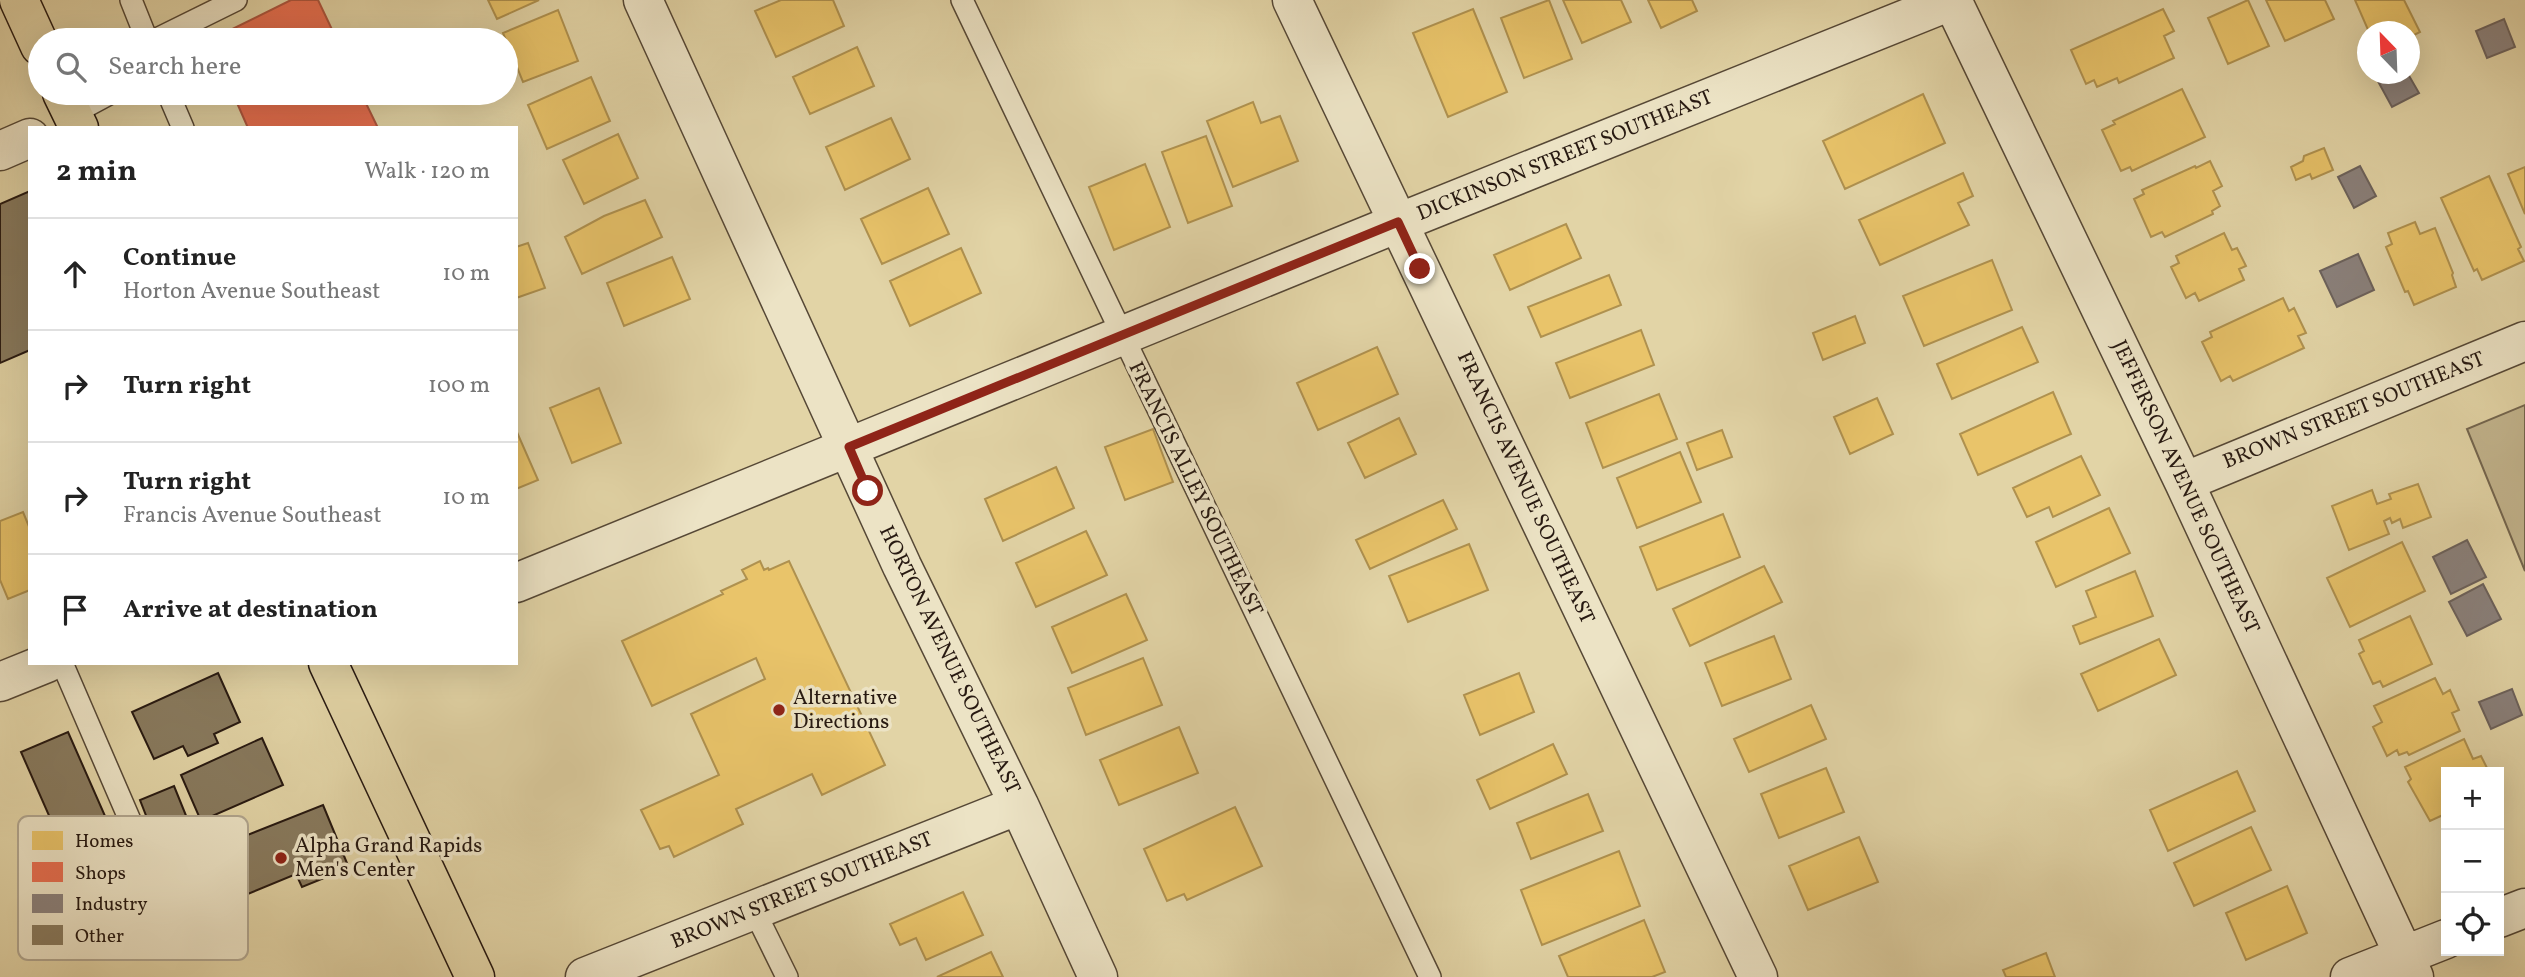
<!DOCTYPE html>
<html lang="en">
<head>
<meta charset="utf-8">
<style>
	body { margin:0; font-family:Vollkorn,serif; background:#f6f6f6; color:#222 }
	.controls { position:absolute; right:21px; bottom:21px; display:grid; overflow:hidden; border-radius:0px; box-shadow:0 7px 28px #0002 }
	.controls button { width:63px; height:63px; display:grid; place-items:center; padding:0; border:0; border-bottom:2px solid #e0e0e0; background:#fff; color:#222; font:35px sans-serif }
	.compass { position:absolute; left:2357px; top:21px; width:63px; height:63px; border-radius:50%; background:#fff; box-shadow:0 7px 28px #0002; rotate:337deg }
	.stop { position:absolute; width:21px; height:21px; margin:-16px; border:5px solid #8f2418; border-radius:50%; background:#fff }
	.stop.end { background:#8f2418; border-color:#fff; box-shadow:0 2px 7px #0008 }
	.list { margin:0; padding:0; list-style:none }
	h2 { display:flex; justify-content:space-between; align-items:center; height:91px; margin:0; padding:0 28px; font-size:30px }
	h2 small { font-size:23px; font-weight:400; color:#767676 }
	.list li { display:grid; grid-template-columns:46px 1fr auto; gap:21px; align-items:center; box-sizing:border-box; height:112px; padding:0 28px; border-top:2px solid #e0e0e0 }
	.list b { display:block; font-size:26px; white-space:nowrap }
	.list p { margin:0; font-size:23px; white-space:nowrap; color:#767676 }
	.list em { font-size:23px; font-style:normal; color:#767676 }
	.icon { flex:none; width:38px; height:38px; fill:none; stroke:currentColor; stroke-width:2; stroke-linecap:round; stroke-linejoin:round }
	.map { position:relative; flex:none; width:2525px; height:977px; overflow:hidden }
	.search { position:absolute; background:#fff; box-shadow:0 7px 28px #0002; left:28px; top:28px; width:490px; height:77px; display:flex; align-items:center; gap:18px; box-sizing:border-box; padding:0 24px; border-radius:38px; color:#767676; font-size:26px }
	.panel { position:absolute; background:#fff; box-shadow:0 7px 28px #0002; left:28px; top:126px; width:490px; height:539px; border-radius:0px }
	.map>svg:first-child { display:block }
	.green { fill:#c2b48d; stroke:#74664f; stroke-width:2 }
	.homes { fill:#e9c46a; stroke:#af914f; stroke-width:2 }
	.shops { fill:#e76f51; stroke:#ad553e; stroke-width:2 }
	.industry { fill:#8a817c; stroke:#6c625c; stroke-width:2 }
	.building { fill:#887a5e; stroke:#271911; stroke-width:2 }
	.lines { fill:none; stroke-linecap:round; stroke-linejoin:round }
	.lane-casing { stroke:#564836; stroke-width:24 }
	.street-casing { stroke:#564836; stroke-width:41 }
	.primary-casing { stroke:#271911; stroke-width:41 }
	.lane { stroke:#ece3c5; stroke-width:21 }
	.street { stroke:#ece3c5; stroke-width:38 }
	.primary { stroke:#e2d4a6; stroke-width:38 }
	.route { stroke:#8f2418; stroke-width:9 }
	.poi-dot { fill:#8f2418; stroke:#ece3c5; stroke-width:2.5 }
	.labels { text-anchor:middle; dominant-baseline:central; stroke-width:7; stroke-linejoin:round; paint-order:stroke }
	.street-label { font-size:21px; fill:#271911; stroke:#ece3c5 }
	.poi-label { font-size:21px; fill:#271911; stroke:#ece3c5; text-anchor:start }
	.key { fill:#ece3c5; stroke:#b1a68f; stroke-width:2 }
	.key-label { font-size:19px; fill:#271911 }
</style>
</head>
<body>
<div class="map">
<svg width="2525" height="977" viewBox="0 0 2525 977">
	<rect width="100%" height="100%" fill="#e2d4a6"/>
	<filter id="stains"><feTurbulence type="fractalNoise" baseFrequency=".00286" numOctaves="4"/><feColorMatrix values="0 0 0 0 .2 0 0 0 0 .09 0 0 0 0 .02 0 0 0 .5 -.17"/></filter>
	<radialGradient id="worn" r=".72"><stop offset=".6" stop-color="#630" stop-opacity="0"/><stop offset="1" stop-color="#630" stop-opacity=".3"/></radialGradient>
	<path class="green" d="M2525,405V571L2467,429Z"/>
	<path class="homes" d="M488,0H539L497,19Z
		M781,0H833L844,26L776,57L755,11Z
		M1549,0L1572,59L1524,78L1501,18Z
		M1563,0H1621L1631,22L1582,43Z
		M1648,0H1692L1697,11L1661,28Z
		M2248,0L2269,46L2228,64L2208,18Z
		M2266,0H2325L2334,19L2285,41Z
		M2355,0H2404L2420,32L2410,37V32H2369Z
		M1473,9L1507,92L1448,117L1413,33Z
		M2163,9L2174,31L2164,36L2174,58L2119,83L2117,78L2097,87L2094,80L2086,84L2071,50Z
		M558,10L578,61L523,82L503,33Z
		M857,47L874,86L810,114L793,77Z
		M591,77L610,121L547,149L528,105Z
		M2182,89L2205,137L2132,171L2130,167L2121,171L2102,130L2115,124L2113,121Z
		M1923,94L1945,143L1845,189L1823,141Z
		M1253,102L1261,123L1280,116L1298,161L1233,187L1207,121Z
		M891,118L910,159L845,190L826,147Z
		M618,134L638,178L584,204L563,160Z
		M1206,136L1232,206L1188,223L1162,152Z
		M2324,148L2333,170L2312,179L2310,174L2296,180L2291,167L2303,161L2304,156Z
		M2210,161L2222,186L2213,191L2220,206L2212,211L2213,214L2165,237L2162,232L2151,237L2134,199L2144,194L2142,190L2195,166L2196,168Z
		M1145,164L1170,227L1114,250L1089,187Z
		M2525,167V214L2508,174Z
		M1963,173L1973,196L1958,203L1969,225L1880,265L1859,220Z
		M2489,176L2521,247L2518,249L2524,261L2482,280L2477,269L2474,271L2441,198Z
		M928,188L949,234L882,264L861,219Z
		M645,200L662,237L582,274L565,237L604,216Z
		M2415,222L2420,234L2435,228L2453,273L2452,275L2456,287L2414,305L2408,291L2405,292L2386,247L2392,244L2388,233Z
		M1566,224L1581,258L1510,290L1494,255Z
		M2224,233L2232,250L2237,248L2246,266L2239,269L2244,280L2199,301L2195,293L2186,298L2171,267L2179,263L2176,256Z
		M528,243L545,288L516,298V247Z
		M961,248L981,293L910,326L890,281Z
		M672,257L690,299L624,326L607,283Z
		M1992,260L2012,310L1924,346L1903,296Z
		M1609,275L1621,305L1541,337L1528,307Z
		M2283,298L2289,311L2294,308L2306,333L2298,336L2304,348L2233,381L2230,376L2221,381L2202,342L2212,337L2210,332Z
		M1855,316L1865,343L1823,360L1813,333Z
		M2022,327L2038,362L1952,399L1937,364Z
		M1641,330L1654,365L1570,398L1556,363Z
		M1377,347L1398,394L1318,430L1297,383Z
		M599,388L621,443L572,463L550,408Z
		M2053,392L2071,434L1978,475L1960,434Z
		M1659,394L1677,439L1603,468L1586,423Z
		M1877,398L1893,434L1850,454L1834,417Z
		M1399,418L1416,454L1365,478L1348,443Z
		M1153,429L1173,482L1125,500L1105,447Z
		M516,430L538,480L516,489Z
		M1722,430L1732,457L1697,470L1687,443Z
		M1680,452L1701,502L1637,528L1617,478Z
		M2081,456L2100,495L2053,517L2049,507L2027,517L2013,488Z
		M1056,467L1074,508L1003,541L985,499Z
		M2418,484L2431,517L2403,528L2400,519L2392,523L2390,518L2384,521L2389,534L2349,550L2332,506L2372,490L2377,504L2391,499L2389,494Z
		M1443,500L1457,529L1370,569L1356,540Z
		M2109,508L2130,553L2056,587L2036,542Z
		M23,512L30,529V590L8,599L0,580V521Z
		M1723,514L1740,557L1657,590L1640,547Z
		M1086,531L1107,575L1036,607L1016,563Z
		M2402,542L2425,591L2350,627L2327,578Z
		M1469,544L1488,590L1408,622L1389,576Z
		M760,561L764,570L768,568L769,570L789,561L885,765L822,795L812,774L736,809L743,824L674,857L669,846L660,849L641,810L719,775L691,714L765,679L756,658L652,706L622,641L723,594L721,591L747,579L742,570Z
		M1764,566L1782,602L1690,646L1673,609Z
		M2135,571L2153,616L2080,644L2073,626L2096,617L2086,591Z
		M1126,594L1147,640L1072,673L1052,627Z
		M2410,616L2432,664L2383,687L2380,681L2373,684L2359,654L2364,651L2359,640Z
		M1774,636L1791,679L1722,706L1705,663Z
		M2159,639L2176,675L2098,711L2081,674Z
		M1143,658L1162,705L1086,735L1068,688Z
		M1519,673L1534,712L1480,735L1464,695Z
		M2435,678L2443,694L2450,690L2459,710L2452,713L2460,731L2409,755L2407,752L2399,755L2397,750L2387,756L2373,727L2382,722L2374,706Z
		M1811,705L1826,739L1749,772L1734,739Z
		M1179,727L1198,773L1119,805L1100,760Z
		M2464,739L2473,759L2481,756L2489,772H2446V817L2444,818L2443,815L2430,821L2408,782L2411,779L2405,767Z
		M1553,744L1567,774L1490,809L1477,780Z
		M1826,768L1844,812L1779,838L1761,794Z
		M2237,771L2255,811L2168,851L2150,810Z
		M1588,794L1603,831L1531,859L1517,823Z
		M1235,807L1262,866L1187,900L1184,894L1167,901L1144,849Z
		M2251,827L2271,870L2194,906L2174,863Z
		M1859,837L1878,882L1808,910L1789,866Z
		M1619,851L1640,906L1542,945L1521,890Z
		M2287,886L2307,933L2246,960L2226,913Z
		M963,892L983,935L926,960L916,938L900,945L890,924Z
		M1644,920L1665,972L1652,977H1568L1559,956Z
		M991,952L1003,977H937Z
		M2046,953L2055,977H2006L2003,970Z"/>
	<path class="shops" d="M291,0H318L337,40H210Z
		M233,93H259L237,103Z
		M259,93H361L378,128H248L237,103Z"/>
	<path class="industry" d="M2504,19L2515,47L2487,58L2476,31Z
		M2374,74H2408L2419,93L2392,107Z
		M2360,166L2376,196L2354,208L2338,177Z
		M2358,254L2374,290L2337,307L2320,271Z
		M2467,540L2486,577L2451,594L2433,557Z
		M2483,584L2501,619L2467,636L2449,602Z
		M2512,689L2522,715L2491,729L2479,702Z"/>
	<path class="building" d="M30,191V350L0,363V204Z
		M218,673L240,722L214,734L218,743L188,756L183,746L154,759L132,712Z
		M68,732L105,816L58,836L21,752Z
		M262,738L283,785L201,821L181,775Z
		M174,786L189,823L154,836L140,800Z
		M323,805L349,868L302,887L296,874L226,903L220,885L226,882L212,849Z"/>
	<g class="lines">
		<g class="lane-casing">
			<path id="lane" d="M131,0L147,40
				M962,0L1430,977
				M155,40L236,0
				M168,93L183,128
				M72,114L111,93
				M62,663L170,913
				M754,910L787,977"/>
		</g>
		<g class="street-casing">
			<path id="street" d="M643,0L902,566L1019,805L1098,977
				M1292,0L1758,977
				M1952,0L2184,482L2414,977
				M0,151L30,138
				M2184,482L2525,341
				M516,583L1398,223L1953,0
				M0,682L47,663
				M2499,918L2525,908
				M585,977L1019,805
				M2350,977L2446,939"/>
		</g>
		<g class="primary-casing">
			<path id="primary" d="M19,0L40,46
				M62,93L79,128
				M328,663L475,977"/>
		</g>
		<use href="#lane" class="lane"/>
		<use href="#street" class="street"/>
		<use href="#primary" class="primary"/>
	</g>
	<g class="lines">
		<path class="route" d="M868,491L849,447L1398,222L1420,269"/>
	</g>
	<g class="poi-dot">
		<circle cx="779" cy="710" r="7"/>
		<circle cx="281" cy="858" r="7"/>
	</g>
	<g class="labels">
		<g class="street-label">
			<text transform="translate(1565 156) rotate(-22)">DICKINSON STREET SOUTHEAST</text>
			<text transform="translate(2354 411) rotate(-22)">BROWN STREET SOUTHEAST</text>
			<text transform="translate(2185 487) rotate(65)">JEFFERSON AVENUE SOUTHEAST</text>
			<text transform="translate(1525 488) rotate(65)">FRANCIS AVENUE SOUTHEAST</text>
			<text transform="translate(1195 489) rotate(64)">FRANCIS ALLEY SOUTHEAST</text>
			<text transform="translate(949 660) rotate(64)">HORTON AVENUE SOUTHEAST</text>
			<text transform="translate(802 891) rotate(-22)">BROWN STREET SOUTHEAST</text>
		</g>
		<g class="poi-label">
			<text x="793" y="698">Alternative<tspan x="793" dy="24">Directions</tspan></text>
			<text x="295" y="846">Alpha Grand Rapids<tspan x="295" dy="24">Men's Center</tspan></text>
		</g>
	</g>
	<rect x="18" y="816" width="230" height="144" rx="10" class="key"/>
	<rect x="32" y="831" width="31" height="19" fill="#e9c46a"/>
	<rect x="32" y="862" width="31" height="20" fill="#e76f51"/>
	<rect x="32" y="894" width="31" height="19" fill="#8a817c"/>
	<rect x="32" y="925" width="31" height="20" fill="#887a5e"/>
	<g class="key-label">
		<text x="75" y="847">Homes</text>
		<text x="75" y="879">Shops</text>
		<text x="75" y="910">Industry</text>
		<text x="75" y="942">Other</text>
	</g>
	<rect width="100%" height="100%" filter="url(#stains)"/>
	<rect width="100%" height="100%" fill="url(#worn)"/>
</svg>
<div class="controls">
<button>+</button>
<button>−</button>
<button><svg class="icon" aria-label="locate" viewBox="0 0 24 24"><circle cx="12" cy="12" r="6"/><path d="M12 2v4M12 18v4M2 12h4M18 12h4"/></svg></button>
</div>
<svg class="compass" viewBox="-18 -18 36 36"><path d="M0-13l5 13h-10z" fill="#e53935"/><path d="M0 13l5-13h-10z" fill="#767676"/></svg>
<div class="stop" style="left:868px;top:491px"></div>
<div class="stop end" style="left:1420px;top:269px"></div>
<div class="search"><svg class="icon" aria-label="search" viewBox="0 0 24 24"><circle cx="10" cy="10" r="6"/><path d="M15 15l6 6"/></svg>Search here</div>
<section class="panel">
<h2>2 min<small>Walk · 120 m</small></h2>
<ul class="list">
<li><svg class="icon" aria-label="ahead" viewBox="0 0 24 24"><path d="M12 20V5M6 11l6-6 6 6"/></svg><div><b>Continue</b><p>Horton Avenue Southeast</p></div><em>10 m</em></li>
<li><svg class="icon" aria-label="right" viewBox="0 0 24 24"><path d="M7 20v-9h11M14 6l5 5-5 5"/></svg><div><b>Turn right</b></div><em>100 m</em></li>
<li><svg class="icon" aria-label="right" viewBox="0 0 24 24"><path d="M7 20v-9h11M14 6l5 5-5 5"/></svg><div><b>Turn right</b><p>Francis Avenue Southeast</p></div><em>10 m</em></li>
<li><svg class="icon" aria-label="arrive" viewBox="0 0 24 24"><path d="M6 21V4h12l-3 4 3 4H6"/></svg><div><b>Arrive at destination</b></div></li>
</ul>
</section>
</div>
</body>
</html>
